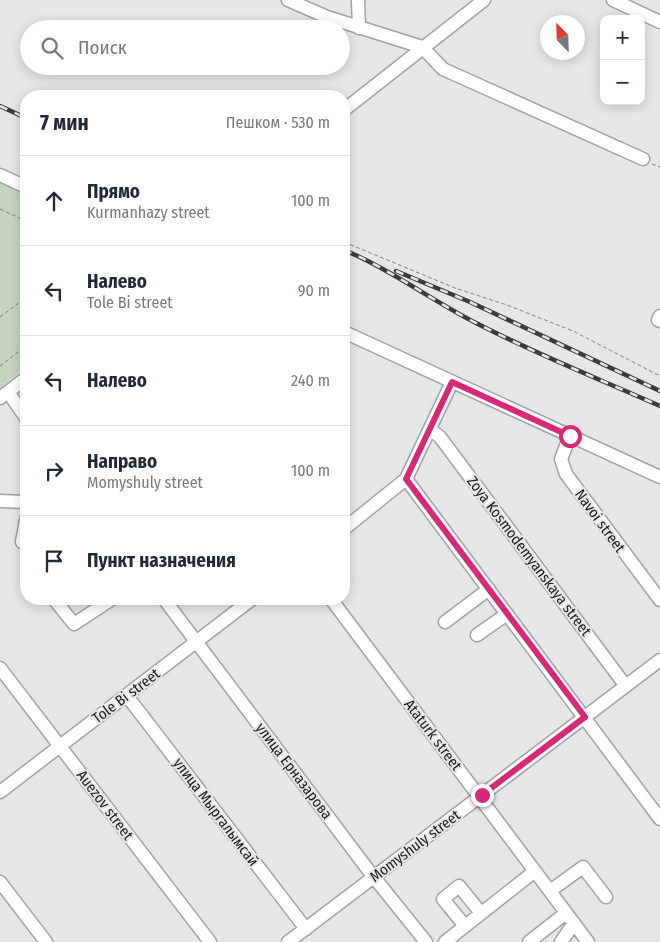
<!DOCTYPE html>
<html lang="ru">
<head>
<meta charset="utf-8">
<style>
	body { margin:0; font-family:"Fira Sans Condensed",sans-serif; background:#f2f2f3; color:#1f2937 }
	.controls { position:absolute; right:15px; top:15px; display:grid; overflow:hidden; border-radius:10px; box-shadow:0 2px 12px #0003 }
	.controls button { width:45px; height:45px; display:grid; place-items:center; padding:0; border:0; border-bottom:1px solid #e0e1e3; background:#fff; color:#1f2937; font:25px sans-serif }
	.compass { position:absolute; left:540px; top:15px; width:45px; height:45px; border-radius:50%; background:#fff; box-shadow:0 2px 12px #0003; rotate:337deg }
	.stop { position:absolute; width:15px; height:15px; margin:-11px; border:4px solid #db2777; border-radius:50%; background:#fff }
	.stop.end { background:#db2777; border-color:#fff; box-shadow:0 1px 5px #0008 }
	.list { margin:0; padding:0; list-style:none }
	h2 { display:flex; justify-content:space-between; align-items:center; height:65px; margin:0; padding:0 20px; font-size:21px }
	h2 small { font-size:16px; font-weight:400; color:#747a83 }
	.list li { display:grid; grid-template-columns:32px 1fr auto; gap:15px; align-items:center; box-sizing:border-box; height:90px; padding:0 20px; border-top:1px solid #e0e1e3 }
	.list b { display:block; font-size:19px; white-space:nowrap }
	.list p { margin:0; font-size:16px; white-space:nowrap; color:#747a83 }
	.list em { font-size:16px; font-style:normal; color:#747a83 }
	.icon { flex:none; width:28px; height:28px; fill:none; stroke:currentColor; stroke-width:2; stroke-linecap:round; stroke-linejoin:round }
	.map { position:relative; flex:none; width:660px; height:942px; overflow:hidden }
	.search { position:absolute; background:#fff; box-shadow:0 2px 12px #0003; left:20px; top:20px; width:330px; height:55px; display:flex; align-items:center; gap:12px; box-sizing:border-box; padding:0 18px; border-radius:28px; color:#747a83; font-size:19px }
	.panel { position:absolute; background:#fff; box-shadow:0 2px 12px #0003; left:20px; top:90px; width:330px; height:515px; border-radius:20px }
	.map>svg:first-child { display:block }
	.green { fill:#c4d4c0 }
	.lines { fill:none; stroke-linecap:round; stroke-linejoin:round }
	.minor-casing { stroke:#a2a2a3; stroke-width:15 }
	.path { stroke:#808181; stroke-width:1; stroke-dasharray:4 2.5; stroke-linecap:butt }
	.minor { stroke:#fff; stroke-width:12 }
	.rail-casing { stroke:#3b3b3b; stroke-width:4.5 }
	.rail { stroke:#e6e7e8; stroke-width:2.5; stroke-dasharray:8; stroke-linecap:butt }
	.route { stroke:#db2777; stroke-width:6 }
	.labels { text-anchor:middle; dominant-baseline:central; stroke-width:4; stroke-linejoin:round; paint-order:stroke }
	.street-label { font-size:15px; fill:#1a1a1a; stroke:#e6e7e8 }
</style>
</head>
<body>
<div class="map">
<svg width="660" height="942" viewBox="0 0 660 942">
	<rect width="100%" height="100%" fill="#e6e7e8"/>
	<path class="green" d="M0,177L26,190V367L0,388Z"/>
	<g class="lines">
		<g class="minor-casing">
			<path id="minor" d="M288,0L327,17L422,47L443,69L643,159
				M358,0L359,28
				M613,0L660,22
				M344,110L484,0
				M0,175L26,187
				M660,316L658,320L660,321
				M344,332L660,477
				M8,392L26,418
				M0,398L26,378
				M430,429L440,437L625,685
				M570,436L561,459L566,474L660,600
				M406,479L660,819
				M0,501L26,502
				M344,529L406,479L452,382
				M22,542L26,520
				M54,599L74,624L112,599
				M164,599L369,871L426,942
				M331,599L588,942
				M445,622L489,589
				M477,635L507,614
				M0,668L210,942
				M127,696L306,929
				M0,792L252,599
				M0,882L46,942
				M550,891L583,867L606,897
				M465,926L443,899L459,886L481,913
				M288,942L660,660
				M445,942L535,871
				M529,942L566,913
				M561,942L574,923"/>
		</g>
		<path class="path" d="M652,164L660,167
			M0,209L26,221
			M344,242L455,288L507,305L573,331L660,376
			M26,290L24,295L26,298
			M0,317L25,298
			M0,366L26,346"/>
		<use href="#minor" class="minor"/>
		<g class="rail-casing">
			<path id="rail" d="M0,106L26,118
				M344,250C390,269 431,300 476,323C536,354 599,379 660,406
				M396,271L470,302L660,391"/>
		</g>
		<use href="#rail" class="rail"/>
	</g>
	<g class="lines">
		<path class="route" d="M482,795L585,717L406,479L452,382L570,436"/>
	</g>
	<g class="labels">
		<g class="street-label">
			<text transform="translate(600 521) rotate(54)">Navoi street</text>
			<text transform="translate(529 556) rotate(53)">Zoya Kosmodemyanskaya street</text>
			<text transform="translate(126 696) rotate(-37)">Tole Bi street</text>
			<text transform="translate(433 735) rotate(53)">Ataturk street</text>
			<text transform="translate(294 771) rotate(53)">улица Ерназарова</text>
			<text transform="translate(105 805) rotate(53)">Auezov street</text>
			<text transform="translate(216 812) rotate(53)">улица Мыргалымсай</text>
			<text transform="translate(415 846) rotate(-37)">Momyshuly street</text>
		</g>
	</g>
</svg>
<div class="controls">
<button>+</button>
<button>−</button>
</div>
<svg class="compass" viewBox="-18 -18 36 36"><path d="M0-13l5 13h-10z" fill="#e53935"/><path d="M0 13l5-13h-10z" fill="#747a83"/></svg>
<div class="stop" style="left:570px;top:436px"></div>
<div class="stop end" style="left:482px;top:795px"></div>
<div class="search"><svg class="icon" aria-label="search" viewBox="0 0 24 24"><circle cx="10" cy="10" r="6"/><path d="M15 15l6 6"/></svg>Поиск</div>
<section class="panel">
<h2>7 мин<small>Пешком · 530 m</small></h2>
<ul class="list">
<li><svg class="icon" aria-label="ahead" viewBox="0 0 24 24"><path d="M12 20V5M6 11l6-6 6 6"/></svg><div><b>Прямо</b><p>Kurmanhazy street</p></div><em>100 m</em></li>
<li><svg class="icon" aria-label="left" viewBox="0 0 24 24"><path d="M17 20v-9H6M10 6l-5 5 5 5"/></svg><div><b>Налево</b><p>Tole Bi street</p></div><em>90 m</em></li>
<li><svg class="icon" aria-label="left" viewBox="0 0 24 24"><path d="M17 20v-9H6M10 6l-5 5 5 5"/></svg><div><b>Налево</b></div><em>240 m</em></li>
<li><svg class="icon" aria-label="right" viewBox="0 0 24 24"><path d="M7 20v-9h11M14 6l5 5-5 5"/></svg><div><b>Направо</b><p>Momyshuly street</p></div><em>100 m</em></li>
<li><svg class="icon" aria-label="arrive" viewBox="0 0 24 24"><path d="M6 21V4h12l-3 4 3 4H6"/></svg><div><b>Пункт назначения</b></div></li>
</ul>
</section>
</div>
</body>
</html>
